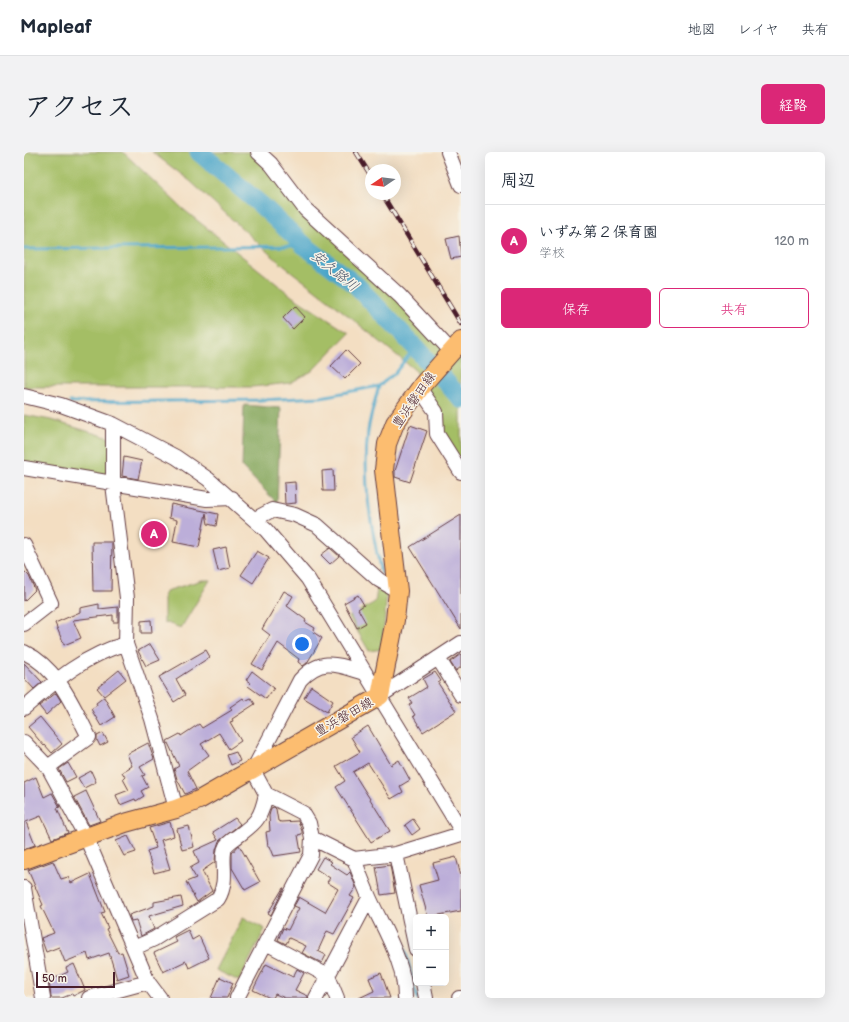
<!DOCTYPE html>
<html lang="ja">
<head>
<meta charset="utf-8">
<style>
	body { margin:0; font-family:"Balsamiq Sans","Klee One",sans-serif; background:#f2f2f3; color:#1f2937 }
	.controls { position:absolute; right:12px; bottom:12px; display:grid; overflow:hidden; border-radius:6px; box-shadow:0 4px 16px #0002 }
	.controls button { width:36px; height:36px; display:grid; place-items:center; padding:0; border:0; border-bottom:1px solid #e0e1e3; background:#fff; color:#1f2937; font:20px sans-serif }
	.compass { position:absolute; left:341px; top:12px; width:36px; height:36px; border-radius:50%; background:#fff; box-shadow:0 4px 16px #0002; rotate:257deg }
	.scale { position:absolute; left:12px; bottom:10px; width:79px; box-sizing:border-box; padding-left:4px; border:2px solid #4a1f2b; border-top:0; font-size:11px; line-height:14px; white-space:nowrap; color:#4a1f2b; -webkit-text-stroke:3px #f7f3e8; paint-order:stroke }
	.you { position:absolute; left:278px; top:492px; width:14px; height:14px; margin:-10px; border:3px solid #fff; border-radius:50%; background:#1a73e8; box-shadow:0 0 0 6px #1a73e833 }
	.badge { display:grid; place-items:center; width:26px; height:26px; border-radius:50%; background:#db2777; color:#fff; font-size:13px; font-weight:700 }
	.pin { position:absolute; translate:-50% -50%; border:2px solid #fff; box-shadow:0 1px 4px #0006 }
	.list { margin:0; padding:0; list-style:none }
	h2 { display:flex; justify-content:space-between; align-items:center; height:52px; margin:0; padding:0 16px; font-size:17px }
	h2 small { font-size:13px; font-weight:400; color:#747a83 }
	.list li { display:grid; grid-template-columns:26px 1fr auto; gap:12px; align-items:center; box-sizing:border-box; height:72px; padding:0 16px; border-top:1px solid #e0e1e3 }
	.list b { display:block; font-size:15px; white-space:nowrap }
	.list p { margin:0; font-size:13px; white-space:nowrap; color:#747a83 }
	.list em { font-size:13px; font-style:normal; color:#747a83 }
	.actions { display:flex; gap:8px; padding:12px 16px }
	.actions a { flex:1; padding:9px 0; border:1px solid #db2777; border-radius:6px; text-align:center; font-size:14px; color:#db2777 }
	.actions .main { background:#db2777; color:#fff }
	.map { position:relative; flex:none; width:437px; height:846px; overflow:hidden; border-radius:6px }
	header { display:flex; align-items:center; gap:24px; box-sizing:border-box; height:56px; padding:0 20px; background:#fff; border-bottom:1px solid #e0e1e3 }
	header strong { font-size:19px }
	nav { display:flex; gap:22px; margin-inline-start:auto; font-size:14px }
	.intro { display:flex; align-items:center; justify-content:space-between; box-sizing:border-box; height:96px; padding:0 24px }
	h1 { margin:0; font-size:28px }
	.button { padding:10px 18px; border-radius:6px; background:#db2777; color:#fff; font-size:14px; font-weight:700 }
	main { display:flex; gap:24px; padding:0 24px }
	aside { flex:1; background:#fff; border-radius:6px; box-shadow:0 4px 16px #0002 }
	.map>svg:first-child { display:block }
	.green { fill:#a4be65; stroke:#776e48 }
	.forest { fill:#83a55a; stroke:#666242 }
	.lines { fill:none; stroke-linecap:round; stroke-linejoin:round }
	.stream { stroke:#4ba6c9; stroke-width:3 }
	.river { stroke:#4ba6c9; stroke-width:19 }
	.building { fill:#bcaed9 }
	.minor-casing { stroke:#633c42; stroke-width:16 }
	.major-casing { stroke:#633c42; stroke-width:20 }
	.minor { stroke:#fff; stroke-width:14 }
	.major { stroke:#fcbd6f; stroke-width:18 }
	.rail-casing { stroke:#4a1f2b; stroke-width:4.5 }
	.rail { stroke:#f7f3e8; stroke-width:3; stroke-dasharray:9; stroke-linecap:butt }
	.labels { text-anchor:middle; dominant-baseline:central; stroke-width:3; stroke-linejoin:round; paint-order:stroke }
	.street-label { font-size:13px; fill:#4a1f2b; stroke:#f7f3e8 }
	.water-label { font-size:14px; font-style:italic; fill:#4a556a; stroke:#f7f3e8 }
</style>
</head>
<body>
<header>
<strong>Mapleaf</strong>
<nav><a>地図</a><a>レイヤ</a><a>共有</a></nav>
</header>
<div class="intro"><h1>アクセス</h1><a class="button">経路</a></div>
<main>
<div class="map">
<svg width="437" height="846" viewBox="0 0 437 846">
	<rect width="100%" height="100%" fill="#f7f3e8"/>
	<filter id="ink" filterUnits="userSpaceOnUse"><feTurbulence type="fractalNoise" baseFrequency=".025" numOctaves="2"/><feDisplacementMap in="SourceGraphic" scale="8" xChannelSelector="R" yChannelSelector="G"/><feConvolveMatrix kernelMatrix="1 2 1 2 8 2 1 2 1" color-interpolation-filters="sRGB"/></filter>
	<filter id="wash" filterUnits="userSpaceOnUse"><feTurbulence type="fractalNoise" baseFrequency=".012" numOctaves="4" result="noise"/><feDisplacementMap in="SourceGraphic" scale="16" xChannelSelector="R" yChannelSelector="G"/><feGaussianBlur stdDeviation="0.9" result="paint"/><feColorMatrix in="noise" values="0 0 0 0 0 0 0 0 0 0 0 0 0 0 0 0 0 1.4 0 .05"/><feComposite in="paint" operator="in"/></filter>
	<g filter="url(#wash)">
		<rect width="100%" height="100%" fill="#f3dec2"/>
		<path class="green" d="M0,0H99L159,57L269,145L325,181L288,219L266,231L228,235H0Z
			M128,0H229L437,202V316L413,282L414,260L392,219L311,153L255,110L166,29Z
			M0,263L27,268L89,287V327L0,318Z
			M178,428H186L157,476L140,470V445L142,439Z
			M354,431L363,439L358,497L345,499L325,465L351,450Z
			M219,765L241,777L215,829L192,818Z"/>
		<path class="forest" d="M220,253L257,256L253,351L218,315Z"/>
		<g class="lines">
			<path class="stream" d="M0,97L281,94
				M355,234C351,249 346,264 344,279C338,329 347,373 357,421
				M46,250L236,248L297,245L355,234L371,221L391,195
				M362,765L382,800L393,846"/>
			<path class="river" d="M175,0L237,53L281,94L332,133L391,195L437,247"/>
		</g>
		<g id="blocks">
			<path class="building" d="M435,84L437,105L427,107L422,87Z
				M271,154L281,165L269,177L259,166Z
				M322,198L336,212L321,227L307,214Z
				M386,273L403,279L386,330L371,325V319Z
				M100,305L118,309L114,327L98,324Z
				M309,318L310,339H299L298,319Z
				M271,330L272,351L261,352L260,331Z
				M147,352L194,362L192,374L184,372L182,361L175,395L149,390L153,368L145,366Z
				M437,363V477L386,395Z
				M68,390H88L87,439H69Z
				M202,395L206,416L194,419L189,398Z
				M306,396L315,404L306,412L297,403Z
				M233,399L245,406L229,431L217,423Z
				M0,419L5,424L11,438L0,449Z
				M260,439L269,444L263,454L282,468L281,470L291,476L289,480L298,486L283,511L279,514L274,510L275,507L254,491L238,518L228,512L246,483L238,477Z
				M334,443L340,453L334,457L342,471L333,476L320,451Z
				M75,452V457L94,455V470H89V463L49,468L57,486L40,493L31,471L56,460V456Z
				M127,468L128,481H117V469Z
				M126,492L136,508L122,514L114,499Z
				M182,498L186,505L152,527L161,543L150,550L135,525Z
				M437,502V515L432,519L426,510Z
				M0,511L18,530L10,537L0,526Z
				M95,518L102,527L80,544L73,536Z
				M228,519L250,536L242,547L224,534L227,531L222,528Z
				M411,520L417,529L414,531L432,559L399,580L389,564L391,563L385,553L388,551L385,546L403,535L399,527Z
				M287,534L309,549L303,560L280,546Z
				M32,541L37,549L22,563L15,554Z
				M80,545L91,565L77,574L67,557L73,553L72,551Z
				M219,546L221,549L227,546L231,552L208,567L209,569L206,570L217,589L205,597L195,581L177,592L185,603L163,619L172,637L161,642L153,627L150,617L155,614L143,589L156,582L157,584L175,572L178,576L208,558L206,555Z
				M16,565L38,592L28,601L21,593L20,594L4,575Z
				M344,574L367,613L375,608L386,628L376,634L379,640L367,647L344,611L329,620L366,679L347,690L312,635L321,629L312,614L336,600L327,585Z
				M79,581L84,590L76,594L73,588V584Z
				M124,591L130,607L116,615L121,623L118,624L124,635L117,639L120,644L112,649L111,647L96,653L92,643L105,638L99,627L101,625L98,620L108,614L103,602Z
				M212,600L216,609L207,613L203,603Z
				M44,611L52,625L42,630L35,617Z
				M67,619L72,630L60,636L54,626Z
				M12,625L20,645L28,641L36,655L33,656L44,681L28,687L17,664L2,670L11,693L0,697V631Z
				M62,639L76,669L65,673L50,645Z
				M250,655L252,657L254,669L257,670L274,669L278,679V682L274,683L277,700L250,704L246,694H244L242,680L246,679L245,664L247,656Z
				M211,666L216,672L195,689L192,698L191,710L178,719L188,739L173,750L162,730L172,726L166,716L175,711L170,699L194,688L189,680Z
				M389,667L396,677L388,683L381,673Z
				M146,670L150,684L137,688L146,717L130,721L123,699L132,696L125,676Z
				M165,674L170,695L158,698L153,677Z
				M104,684L112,700L100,704L92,689Z
				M215,693L236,730L221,738L208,716V701Z
				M299,705L308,710L306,712L323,723L326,720L332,735L326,744L330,746L310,782L303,779L294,799L302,803L298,811L278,801L282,794L265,786L262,792L254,788L259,776L264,778L275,756L270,754L275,745L301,760L314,737L303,730L306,726L292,717Z
				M432,705L437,724V759L404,765L395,733L414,728L409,711Z
				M29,709L37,727L44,725L47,731L66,722L81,760L77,761L84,776L82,777L94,801L98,800L105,823L93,827L85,801L65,808L63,801L41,810L35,795L22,800L17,786L30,781L17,754L19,753L4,718Z
				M366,713L371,741L357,743L352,715Z
				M259,736H260L247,763L244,761Z
				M157,745L159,754L125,764L130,777L117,784L112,768L107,769L105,763L130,754V750Z
				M164,778L168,788L175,784L185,806L165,816L162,809L139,820L130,801L153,790L150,785Z
				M50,812L61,838L49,844L48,842L38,846H27L25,829L44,820L42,816Z
				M242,812L269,825L273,817L280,821L271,838L284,844V846H261L251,842L249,846H246L229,838Z
				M357,821L366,846H335L350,839L345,826Z
				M196,825L209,831L203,846H187Z"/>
		</g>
	</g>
	<g filter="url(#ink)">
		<use href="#blocks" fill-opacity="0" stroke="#633c42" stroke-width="1"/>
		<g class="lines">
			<g class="minor-casing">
				<path id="minor" d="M234,0L247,12L281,57L376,144L427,199
					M424,0L437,33
					M396,237L412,260L413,282L437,320
					M0,244L37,253L89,272L152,305L184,327L242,378L284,427L437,678
					M89,272V332L103,446L102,492
					M0,316L183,347L208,346
					M231,367L248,358L271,363L293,373L355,428L374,439
					M0,393L27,451L0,472
					M0,500C34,516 49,554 65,585L24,615
					M414,506L437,543
					M356,544L437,491
					M0,556C31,529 62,502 102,492L128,567L152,657
					M0,590L24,615L62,685L124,830L136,846
					M288,686L330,707L372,702L437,682
					M372,702L392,797
					M330,707C335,720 340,734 346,747C360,778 381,810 381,846
					M0,736L19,846
					M242,791L304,824L313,846
					M110,796L130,787L194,747C206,727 195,706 202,694C205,690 210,687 214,684C233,670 237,666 242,642
					M399,831L402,846
					M65,846L124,830
					M213,846L287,703L288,686L285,671L279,661L242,642L229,618L276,528C298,504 314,513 341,521
					M292,846L345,746
					M435,846H437"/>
			</g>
			<g class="major-casing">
				<path id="major" d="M0,708L101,671L152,657L175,648L356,544L371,468L374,439L360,318L363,292L371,271L399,232L437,189"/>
			</g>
			<use href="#minor" class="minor"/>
			<use href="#major" class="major"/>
			<g class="rail-casing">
				<path id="rail" d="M332,0L347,24
					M358,42L437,172"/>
			</g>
			<use href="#rail" class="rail"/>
		</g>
	</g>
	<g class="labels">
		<g class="street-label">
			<text transform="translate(390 248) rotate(-55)">豊浜磐田線</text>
			<text transform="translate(320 565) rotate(-30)">豊浜磐田線</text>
		</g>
		<g class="water-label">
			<text transform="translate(311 119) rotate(39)">安久路川</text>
		</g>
	</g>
</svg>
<div class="controls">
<button>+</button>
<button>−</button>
</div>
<svg class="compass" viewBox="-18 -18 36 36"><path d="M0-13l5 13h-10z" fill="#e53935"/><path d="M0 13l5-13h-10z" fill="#747a83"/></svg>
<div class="scale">50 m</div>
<div class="you"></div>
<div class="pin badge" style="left:130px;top:382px">A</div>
</div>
<aside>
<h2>周辺<small></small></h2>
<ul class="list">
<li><span class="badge">A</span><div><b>いずみ第２保育園</b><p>学校</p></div><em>120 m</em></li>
</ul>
<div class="actions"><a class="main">保存</a><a>共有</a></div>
</aside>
</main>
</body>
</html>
